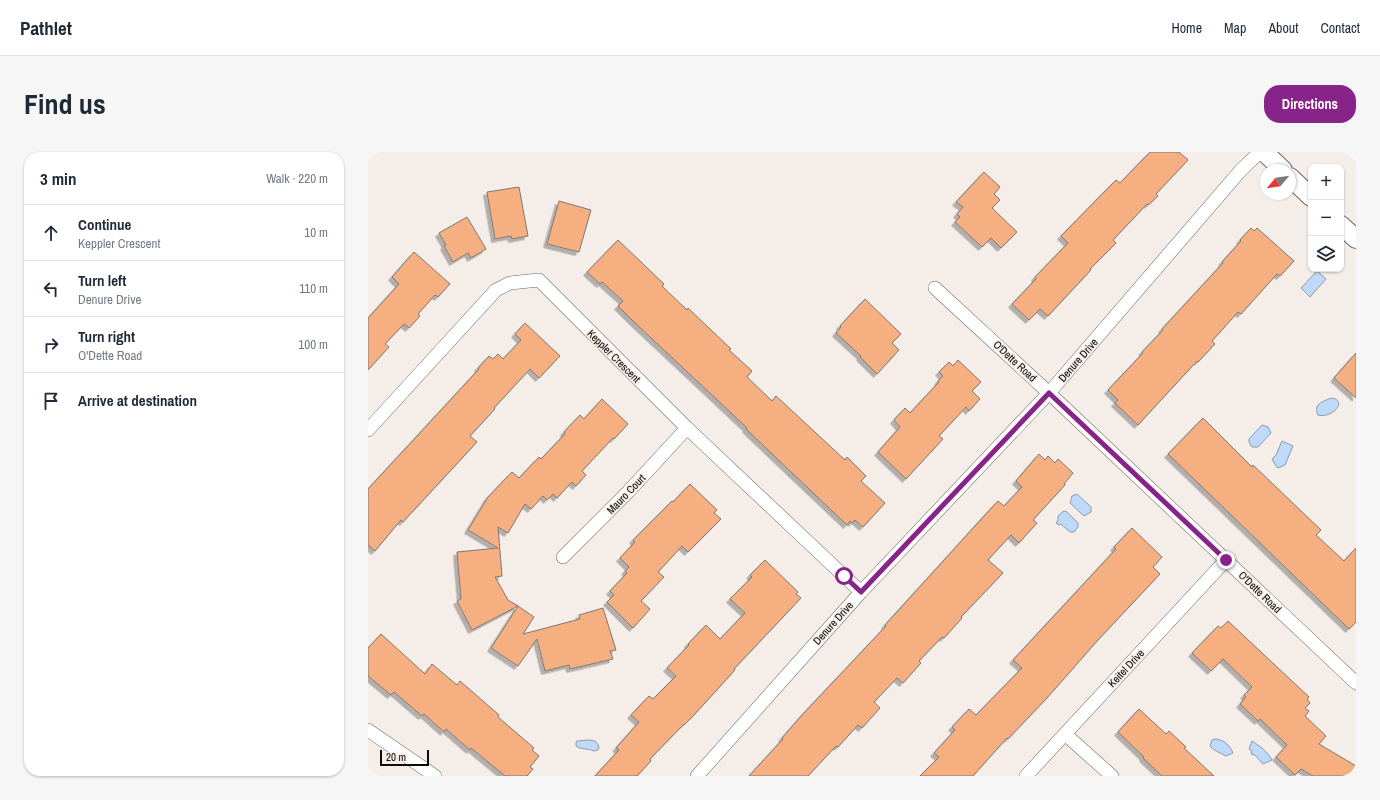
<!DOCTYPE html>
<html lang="en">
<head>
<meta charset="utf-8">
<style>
	body { margin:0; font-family:"Archivo Narrow",sans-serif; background:#f6f6f7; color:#1f2937 }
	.controls { position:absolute; right:12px; top:12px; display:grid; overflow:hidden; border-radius:8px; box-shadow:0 1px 3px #0004 }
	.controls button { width:36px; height:36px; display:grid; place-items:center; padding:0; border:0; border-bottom:1px solid #e0e1e3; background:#fff; color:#1f2937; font:20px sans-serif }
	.compass { position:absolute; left:892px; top:12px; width:36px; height:36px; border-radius:50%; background:#fff; box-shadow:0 1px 3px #0004; rotate:241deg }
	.scale { position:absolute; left:12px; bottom:10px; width:49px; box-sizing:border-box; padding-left:4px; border:2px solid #0d0b09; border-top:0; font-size:11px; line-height:14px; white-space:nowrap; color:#0d0b09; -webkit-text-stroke:3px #f5ede8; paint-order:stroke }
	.stop { position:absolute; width:12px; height:12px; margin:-9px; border:3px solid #88238a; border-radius:50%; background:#fff }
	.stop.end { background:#88238a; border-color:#fff; box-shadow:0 1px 4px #0008 }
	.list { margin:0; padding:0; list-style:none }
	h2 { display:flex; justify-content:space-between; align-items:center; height:52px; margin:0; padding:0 16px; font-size:17px }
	h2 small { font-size:13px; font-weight:400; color:#747a83 }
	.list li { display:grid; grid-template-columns:26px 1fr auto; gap:12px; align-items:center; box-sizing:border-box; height:56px; padding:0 16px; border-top:1px solid #e0e1e3 }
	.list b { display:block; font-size:15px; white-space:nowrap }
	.list p { margin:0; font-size:13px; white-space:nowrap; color:#747a83 }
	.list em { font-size:13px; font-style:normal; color:#747a83 }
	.icon { flex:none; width:22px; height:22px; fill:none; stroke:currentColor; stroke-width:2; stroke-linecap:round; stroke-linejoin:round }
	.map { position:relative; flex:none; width:988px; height:624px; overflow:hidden; border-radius:16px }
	header { display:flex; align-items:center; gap:24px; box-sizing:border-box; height:56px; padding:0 20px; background:#fff; border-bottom:1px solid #e0e1e3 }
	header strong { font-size:19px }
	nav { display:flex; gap:22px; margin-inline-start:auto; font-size:14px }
	.intro { display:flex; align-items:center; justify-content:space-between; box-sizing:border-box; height:96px; padding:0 24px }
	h1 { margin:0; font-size:28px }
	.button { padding:10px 18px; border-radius:16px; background:#88238a; color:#fff; font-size:14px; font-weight:700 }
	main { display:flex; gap:24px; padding:0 24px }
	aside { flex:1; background:#fff; border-radius:16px; box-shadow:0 1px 3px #0004 }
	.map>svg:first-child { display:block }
	.water { fill:#bfd9f8; stroke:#8a9bb0 }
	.building { fill:#f5af81; stroke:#7e7772; filter:url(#shadow) }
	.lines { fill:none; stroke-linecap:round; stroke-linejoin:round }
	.street-casing { stroke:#6e6763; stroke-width:14 }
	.secondary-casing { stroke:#6e6763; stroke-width:20 }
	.street { stroke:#fff; stroke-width:13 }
	.secondary { stroke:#fff; stroke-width:18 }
	.route { stroke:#88238a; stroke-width:5 }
	.labels { text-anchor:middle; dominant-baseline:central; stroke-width:3; stroke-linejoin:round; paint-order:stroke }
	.street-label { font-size:11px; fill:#0d0b09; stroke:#f5ede8 }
</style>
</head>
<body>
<header>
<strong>Pathlet</strong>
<nav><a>Home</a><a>Map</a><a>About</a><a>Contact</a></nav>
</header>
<div class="intro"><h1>Find us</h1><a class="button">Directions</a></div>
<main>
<aside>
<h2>3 min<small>Walk · 220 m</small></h2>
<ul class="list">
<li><svg class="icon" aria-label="ahead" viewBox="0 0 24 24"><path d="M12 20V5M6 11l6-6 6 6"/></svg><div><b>Continue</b><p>Keppler Crescent</p></div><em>10 m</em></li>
<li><svg class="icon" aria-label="left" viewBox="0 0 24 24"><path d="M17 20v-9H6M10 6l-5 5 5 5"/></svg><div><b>Turn left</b><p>Denure Drive</p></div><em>110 m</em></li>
<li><svg class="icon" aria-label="right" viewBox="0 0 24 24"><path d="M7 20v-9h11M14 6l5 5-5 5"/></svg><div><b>Turn right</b><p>O'Dette Road</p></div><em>100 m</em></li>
<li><svg class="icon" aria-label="arrive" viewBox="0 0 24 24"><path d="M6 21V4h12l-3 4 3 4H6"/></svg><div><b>Arrive at destination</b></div></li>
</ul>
</aside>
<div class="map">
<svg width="988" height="624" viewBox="0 0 988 624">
	<defs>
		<filter id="shadow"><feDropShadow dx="-3.5" dy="3.5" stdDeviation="0" flood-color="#0004"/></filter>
	</defs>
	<rect width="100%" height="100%" fill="#f5ede8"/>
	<path class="water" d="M949,119L958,127L942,145L933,136Z
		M963,246C981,248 964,267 950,263C945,252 954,250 963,246Z
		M894,273L900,275L903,281L890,295H884L881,290V287Z
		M914,289L925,294L917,313L910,316L908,314L904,307L908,303Z
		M709,342L723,355V360L716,364L702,351L704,344Z
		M698,359L710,371V375L706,380H702L693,372L691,373L688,371L690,368V364L694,360Z
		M846,587C855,587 862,593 865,601L858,604C853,601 846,599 842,594L844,588Z
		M220,588C226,588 229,589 231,595L230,598L226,599C220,596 213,598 208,594V590L209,589Z
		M884,589C893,595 899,599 904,608L895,612L887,603L883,602L884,599L881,597Z"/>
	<path class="building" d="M782,0H811L820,8L788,42L790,44L780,53L779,52L745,88L748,91L722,117L723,118L680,164L672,157L661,168L644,152L668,127L667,125L700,91L693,84L748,28L752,31Z
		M616,20L632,35L626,42L632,48L624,56L649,80L633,96L623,86L614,95L587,70L592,65L589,62L595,55L588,50Z
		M151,35L160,84L144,87L143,84L127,87L119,40Z
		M191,49L223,58L211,100L179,92Z
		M99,65L118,97L103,106L100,101L85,110L76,94L78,93L71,81Z
		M883,76L886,79L889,76L926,109L912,124L909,122L873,162L870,160L844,189L847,192L830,210L829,209L770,273L747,251L750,248L740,238L775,201L774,200L795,178L794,177L855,111L854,110L873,89L872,88Z
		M250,88L296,132L294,134L319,158L320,156L363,197L361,198L384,219L379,225L404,249L408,244L477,308L479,305L498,324L493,329L517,351L495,375L487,368L484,371L482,369L479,373L423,320L378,277L379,276L265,169L250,154L255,149L234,130L232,132L219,120Z
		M46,100L82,132L70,145L67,143L50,162L52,164L41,176L36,172L17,192L21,195L0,218V166L31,132L24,125Z
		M497,147L533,182L524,191L531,198L509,222L492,205L493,204L468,181L473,175L472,174Z
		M157,171L192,204L171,226L162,217L126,256L127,257L102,284L109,290L35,370L33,368L7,399L0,393V337L111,217L110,216L121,204L125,207L130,202L135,207L153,188L147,182Z
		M988,201V246L966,226Z
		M590,208L613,230L604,239L612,247L601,259L598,255L571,284L575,287L538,327L510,300L532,275L526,268L537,256L542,261L571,230L570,229L575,224L571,220L581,210L585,214Z
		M234,247L260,272L246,287L245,286L214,319L218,323L208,334L204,330L189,346L185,342L179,348L175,344L163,357L157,352L140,381L130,375L134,424L127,425L140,448L150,454L104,478L89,449L93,447L89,400L130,396L100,378L120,345L144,320L151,326L171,305L173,307L197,282L196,280L212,263L216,267Z
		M835,266L884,315L885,313L953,378L948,383L976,409L988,396V470L981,477L800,302Z
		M671,302L677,308L680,304L687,311L690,307L705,321L696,332L697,333L665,368L669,371L651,391L643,383L620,408L635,421L593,465L594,466L576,486L574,485L551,509L553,511L535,531L529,526L506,550L512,556L494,576L490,573L470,595L468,594L440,624H381L415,587L414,586L434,563L518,474L517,473L617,363L630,349L636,354L654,335L648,329Z
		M322,332L349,358L346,361L353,367L320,400L314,394L290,420L296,425L273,449L282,457L265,476L239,450L246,443L242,439L259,421L257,419L261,415L252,406L267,390L265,388L304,349L305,350Z
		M764,376L794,405L785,415L792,422L730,488L679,546L640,587L639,586L605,624H552L571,605L566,601L587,578L584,575L601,557L608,563L654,516L645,508L748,397L746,395Z
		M397,408L430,440L428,442L433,446L366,517L367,518L326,563L316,573V572L282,607L283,609L269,624H227L251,598L248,596L271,570L263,563L281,544L285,547L308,524L299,516L321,493L320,492L338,473L352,487L377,461L362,447L384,425L382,423Z
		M150,454L166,465L155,482L212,467L211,463L235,456L248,498L242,499L245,507L202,517L201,513L177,519L169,487L150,514L123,496Z
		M860,469L941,545L939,547L942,551L937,556L941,559L937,564L958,584L951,592L988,614V624H945L933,617L927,623L908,605L919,593L892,567L890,569L872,552L878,545L876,543L884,535L855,507L843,519L824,501L850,474L853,476Z
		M13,482L57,522L64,512L89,533L92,529L131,563L130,565L166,596L164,598L171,604L162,615L165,617L159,624H137L103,596L102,598L78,577L76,580L56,562L54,564L26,540L23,543L0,524V496Z
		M771,557L798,582L801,579L818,595L816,596L846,624H794L775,606L776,605L750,580Z"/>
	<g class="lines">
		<g class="street-casing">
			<path id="street" d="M567,136L681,241L988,531
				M0,278L128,138L142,131L171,128L319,276L493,440
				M195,405L261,339L319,276
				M0,578L67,624
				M697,582L744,624
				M329,624L493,440L681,241L873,18L892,0
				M658,624L858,408"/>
		</g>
		<g class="secondary-casing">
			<path id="secondary" d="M896,0L915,18
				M922,25L943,45
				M973,73L988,87"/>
		</g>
		<use href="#street" class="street"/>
		<use href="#secondary" class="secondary"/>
	</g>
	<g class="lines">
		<path class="route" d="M476,424L493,440L681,241L858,408"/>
	</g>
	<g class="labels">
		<g class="street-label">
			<text transform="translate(246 204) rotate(45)">Keppler Crescent</text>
			<text transform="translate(710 208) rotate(-49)">Denure Drive</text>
			<text transform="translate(647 209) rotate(43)">O'Dette Road</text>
			<text transform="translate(258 342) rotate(-46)">Mauro Court</text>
			<text transform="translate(892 440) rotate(44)">O'Dette Road</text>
			<text transform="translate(465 471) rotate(-48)">Denure Drive</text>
			<text transform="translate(758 516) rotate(-47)">Keitel Drive</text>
		</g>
	</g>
</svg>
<div class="controls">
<button>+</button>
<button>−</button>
<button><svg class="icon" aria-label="layers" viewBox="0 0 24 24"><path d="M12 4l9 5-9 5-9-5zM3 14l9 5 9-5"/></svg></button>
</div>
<svg class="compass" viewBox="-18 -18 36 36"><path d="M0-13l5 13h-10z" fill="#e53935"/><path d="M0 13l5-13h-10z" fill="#747a83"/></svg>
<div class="scale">20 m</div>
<div class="stop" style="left:476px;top:424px"></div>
<div class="stop end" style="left:858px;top:408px"></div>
</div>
</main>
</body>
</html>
